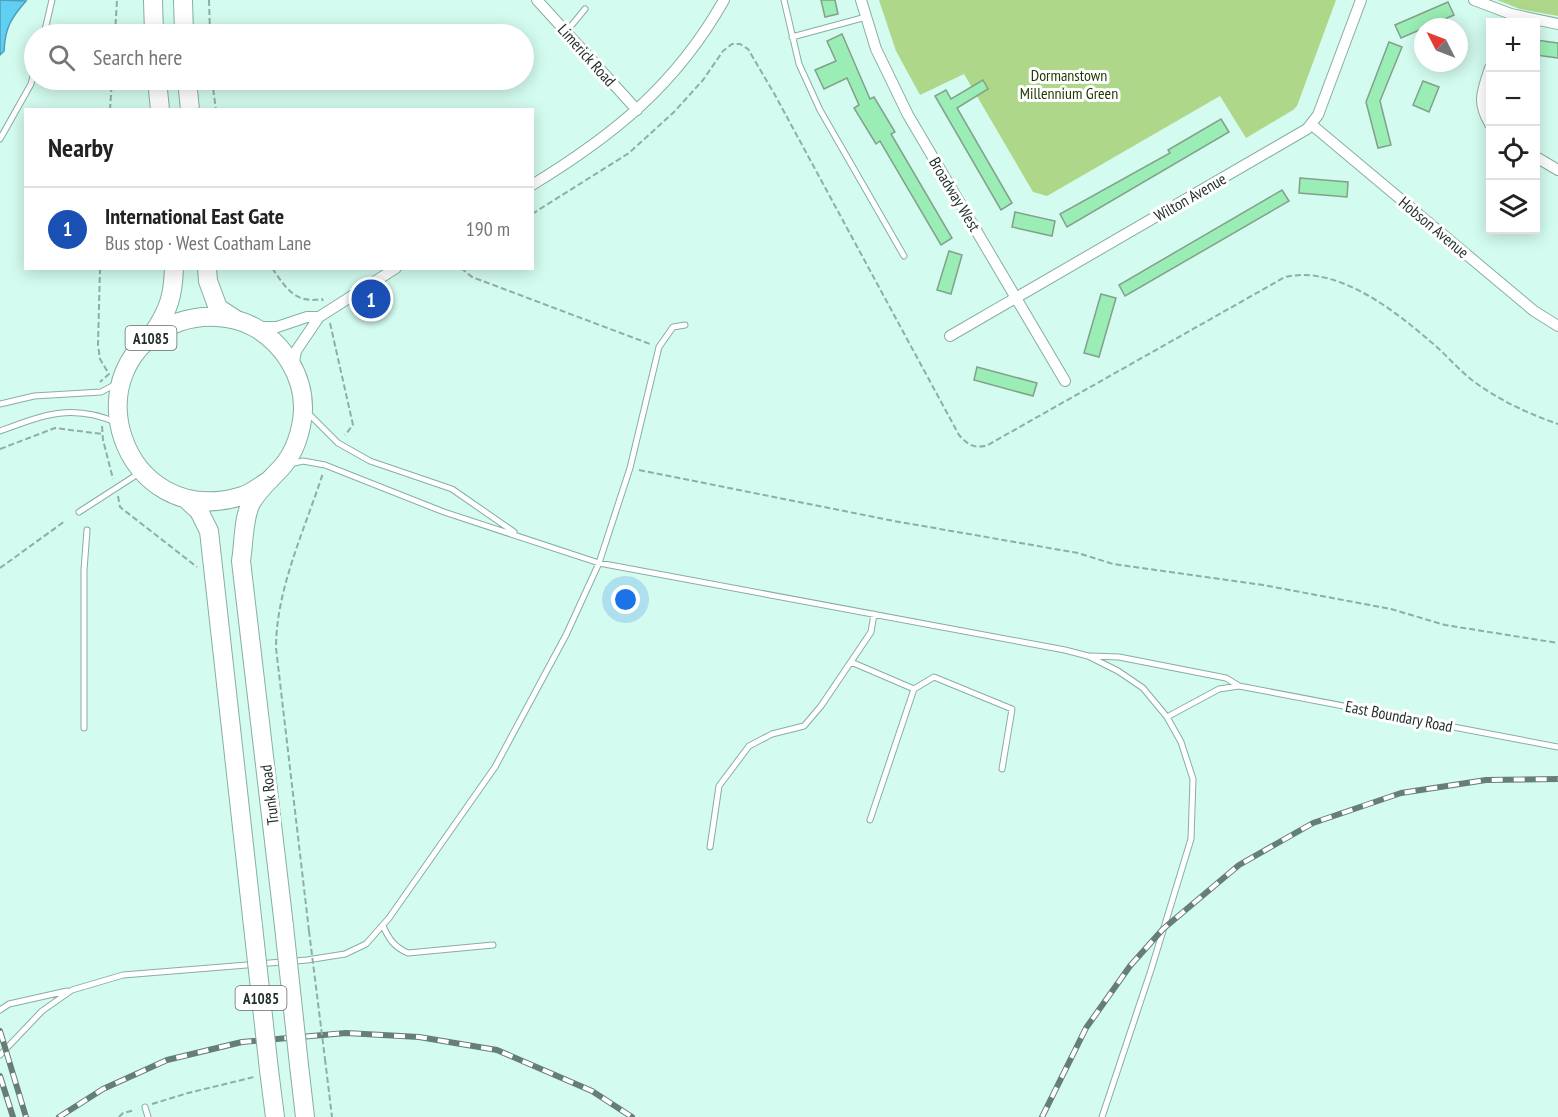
<!DOCTYPE html>
<html lang="en">
<head>
<meta charset="utf-8">
<style>
	body { margin:0; font-family:"PT Sans Narrow",sans-serif; background:#f6f6f6; color:#222 }
	.controls { position:absolute; right:18px; top:18px; display:grid; overflow:hidden; border-radius:0px; box-shadow:0 3px 15px #0003 }
	.controls button { width:54px; height:54px; display:grid; place-items:center; padding:0; border:0; border-bottom:2px solid #e0e0e0; background:#fff; color:#222; font:30px sans-serif }
	.compass { position:absolute; left:1414px; top:18px; width:54px; height:54px; border-radius:50%; background:#fff; box-shadow:0 3px 15px #0003; rotate:312deg }
	.you { position:absolute; left:626px; top:600px; width:21px; height:21px; margin:-15px; border:4px solid #fff; border-radius:50%; background:#1a73e8; box-shadow:0 0 0 9px #1a73e833 }
	.badge { display:grid; place-items:center; width:39px; height:39px; border-radius:50%; background:#1a73e8; color:#fff; font-size:20px; font-weight:700 }
	.pin { position:absolute; translate:-50% -50%; border:3px solid #fff; box-shadow:0 2px 6px #0006 }
	.list { margin:0; padding:0; list-style:none }
	h2 { display:flex; justify-content:space-between; align-items:center; height:78px; margin:0; padding:0 24px; font-size:26px }
	h2 small { font-size:20px; font-weight:400; color:#767676 }
	.list li { display:grid; grid-template-columns:39px 1fr auto; gap:18px; align-items:center; box-sizing:border-box; height:84px; padding:0 24px; border-top:2px solid #e0e0e0 }
	.list b { display:block; font-size:22px; white-space:nowrap }
	.list p { margin:0; font-size:20px; white-space:nowrap; color:#767676 }
	.list em { font-size:20px; font-style:normal; color:#767676 }
	.icon { flex:none; width:33px; height:33px; fill:none; stroke:currentColor; stroke-width:2; stroke-linecap:round; stroke-linejoin:round }
	.map { position:relative; flex:none; width:1558px; height:1117px; overflow:hidden }
	.search { position:absolute; background:#fff; box-shadow:0 3px 15px #0003; left:24px; top:24px; width:510px; height:66px; display:flex; align-items:center; gap:15px; box-sizing:border-box; padding:0 21px; border-radius:33px; color:#767676; font-size:22px }
	.panel { position:absolute; background:#fff; box-shadow:0 3px 15px #0003; left:24px; top:108px; width:510px; height:162px; border-radius:0px }
	.map>svg:first-child { display:block }
	.green { fill:#afd789 }
	.water { fill:#5fcff3; stroke:#4c9fb7; stroke-width:1.5 }
	.building { fill:#9aedb4; stroke:#83a08b; stroke-width:1.5 }
	.lines { fill:none; stroke-linecap:round; stroke-linejoin:round }
	.service-casing { stroke:#88aea4; stroke-width:7 }
	.minor-casing { stroke:#88aea4; stroke-width:12 }
	.primary-casing { stroke:#88aea4; stroke-width:20 }
	.path { stroke:#8faea5; stroke-width:2; stroke-dasharray:6 3; stroke-linecap:butt }
	.service { stroke:#fff; stroke-width:5 }
	.minor { stroke:#fff; stroke-width:10 }
	.primary { stroke:#fff; stroke-width:18 }
	.rail-casing { stroke:#667e77; stroke-width:6 }
	.rail { stroke:#fff; stroke-width:4; stroke-dasharray:11; stroke-linecap:butt }
	.primary-bridge-casing { stroke:#88aea4; stroke-width:20; stroke-linecap:butt }
	.path-bridge { stroke:#8faea5; stroke-width:2; stroke-dasharray:6 3; stroke-linecap:butt }
	.primary-bridge { stroke:#fff; stroke-width:18 }
	.labels { text-anchor:middle; dominant-baseline:central; stroke-width:6; stroke-linejoin:round; paint-order:stroke }
	.shield { fill:#fff; stroke:#626d6a; stroke-width:1.5 }
	.shield-label { font-size:15px; font-weight:bold; fill:#1f2e2a }
	.street-label { font-size:16px; fill:#1f2e2a; stroke:#fff }
	.park-label { font-size:16px; fill:#1f3700; stroke:#fff }
</style>
</head>
<body>
<div class="map">
<svg width="1558" height="1117" viewBox="0 0 1558 1117">
	<rect width="100%" height="100%" fill="#d3fbef"/>
	<path class="green" d="M879,0H1336L1297,106L1293,110L1246,138L1220,96L1047,196L1033,192L964,74L920,95L896,51Z
		M1497,0H1558V16L1520,9Z"/>
	<path class="water" d="M0,0L26,1C11,18 5,28 4,51L0,55Z"/>
	<path class="building" d="M821,0H835L838,14L825,17Z
		M1448,2L1454,15L1401,38L1395,25Z
		M842,34L870,99L874,97L895,132L891,134L952,238L941,245L880,141L876,144L854,108L859,105L847,78L824,89L815,70L836,61L827,41Z
		M1536,40L1558,43V58L1536,55Z
		M1389,42L1402,47L1380,101L1391,145L1378,148L1366,102Z
		M983,80L988,89L957,108L1012,203L1001,210L935,96L946,90L951,99Z
		M1423,81L1439,87L1429,112L1413,105Z
		M1221,119L1229,132L1067,227L1060,214L1170,153L1168,150Z
		M1300,178L1348,182L1347,197L1299,193Z
		M1282,190L1289,201L1125,296L1119,285Z
		M1015,212L1055,221L1052,236L1012,227Z
		M949,251L962,255L951,294L937,290Z
		M1101,294L1116,298L1099,357L1084,353Z
		M977,367L1037,383L1033,396L974,380Z"/>
	<g class="lines">
		<g class="service-casing">
			<path id="service" d="M784,0L799,64L820,110L904,256
				M566,32L585,9
				M44,34L52,0
				M792,37L866,17
				M0,139L31,84L34,72
				M0,404L34,396L101,392L118,383
				M307,412L338,443L370,461L452,489L514,532
				M0,431C43,415 73,403 117,423
				M290,464L303,461L325,465L444,512L599,563L1065,650L1088,656L1118,671L1143,688L1167,717L1181,742L1193,779L1191,839L1151,970L1102,1117
				M79,512L141,472
				M1090,656L1119,657L1226,678L1239,686L1558,747
				M851,662L914,689L870,820
				M914,689L934,677L1012,709L1002,769
				M1167,717L1219,689L1239,686
				M84,728V570L87,530
				M710,847L719,786L749,746L772,734L804,726L821,706L871,632L874,614
				M383,926C389,939 394,947 408,953L493,945
				M0,1010L9,1004L67,991
				M0,1055L42,1011L72,990L123,975L307,960L345,954L366,944L389,918L495,767L566,635L599,563L630,468L659,347L673,327L685,325
				M145,1107L148,1117"/>
		</g>
		<g class="minor-casing">
			<path id="minor" d="M537,0L637,110
				M861,0L876,49L908,115L1065,381
				M1474,0L1511,14L1558,24
				M1490,68C1482,92 1477,102 1490,124
				M1312,125L1534,311L1558,326
				M1536,157L1558,170
				M532,185C614,135 676,85 724,0
				M257,327H277L307,317H319
				M950,336L1307,129L1318,115L1361,0
				M293,367L296,351L319,317L396,268"/>
		</g>
		<g class="primary-casing">
			<path id="primary" d="M153,0L154,34
				M183,0L184,34
				M157,80L160,110
				M187,80L190,110
				M207,268L208,281L218,308L235,319
				M154,332C169,309 173,296 174,268
				M270,480C261,485 252,493 242,496C121,533 67,363 179,322C203,314 232,315 254,327C283,343 304,376 303,410C302,430 295,453 281,468C271,479 258,490 251,503C243,519 244,543 241,561L284,926
				M186,499L199,511L209,531L253,926
				M299,1065L305,1117
				M269,1070L275,1117"/>
		</g>
		<path class="path" d="M209,0L210,34
			M115,34L117,0
			M212,80L216,110
			M110,110L112,80
			M532,214L629,153L674,112L703,80L723,51L732,44H740L748,49L775,95L959,435C968,445 973,448 986,446L1285,277C1337,265 1394,310 1431,342C1447,355 1459,371 1476,383C1501,401 1529,414 1558,424
			M100,268L98,345L100,359L109,374L100,382
			M272,268C286,288 295,304 322,299L323,301
			M461,268L472,277L650,344
			M330,323L353,425L345,435
			M102,426L103,440L113,479
			M0,449L55,428L102,434
			M639,470L894,521L1078,553L1113,564L1263,585L1391,609L1445,625L1558,643
			M118,496L120,507L197,567
			M0,568L65,521
			M309,931L276,648C276,589 305,529 323,473
			M325,1059L332,1117
			M152,1104L188,1093L254,1077
			M119,1117L123,1113L135,1110"/>
		<use href="#service" class="service"/>
		<use href="#minor" class="minor"/>
		<use href="#primary" class="primary"/>
		<g class="rail-casing">
			<path id="rail" d="M0,1031L26,1117
				M0,1076L13,1117
				M59,1117L103,1089L167,1060L242,1042L346,1033L419,1037L497,1050L592,1091L632,1117
				M1042,1117L1086,1028L1130,966L1163,929L1239,865L1313,823L1401,793L1486,780L1558,779"/>
		</g>
		<use href="#rail" class="rail"/>
		<g class="primary-bridge-casing">
			<path id="primary-bridge" d="M253,926L269,1070
				M284,926L299,1065"/>
		</g>
		<path class="path-bridge" d="M309,931L325,1059"/>
		<use href="#primary-bridge" class="primary-bridge"/>
	</g>
	<g class="labels">
		<g class="shield">
			<rect x="125.5" y="326" width="51" height="24" rx="4.5"/>
			<rect x="235.5" y="986" width="51" height="24" rx="4.5"/>
		</g>
		<g class="shield-label">
			<text x="151" y="338">A1085</text>
			<text x="261" y="998">A1085</text>
		</g>
		<g class="street-label">
			<text transform="translate(587 55) rotate(48)">Limerick Road</text>
			<text transform="translate(955 194) rotate(59)">Broadway West</text>
			<text transform="translate(1190 197) rotate(-30)">Wilton Avenue</text>
			<text transform="translate(1434 227) rotate(40)">Hobson Avenue</text>
			<text transform="translate(1399 716) rotate(11)">East Boundary Road</text>
			<text transform="translate(269 795) rotate(-97)">Trunk Road</text>
		</g>
		<g class="park-label">
			<text x="1069" y="75">Dormanstown<tspan x="1069" dy="18">Millennium Green</tspan></text>
		</g>
	</g>
</svg>
<div class="controls">
<button>+</button>
<button>−</button>
<button><svg class="icon" aria-label="locate" viewBox="0 0 24 24"><circle cx="12" cy="12" r="6"/><path d="M12 2v4M12 18v4M2 12h4M18 12h4"/></svg></button>
<button><svg class="icon" aria-label="layers" viewBox="0 0 24 24"><path d="M12 4l9 5-9 5-9-5zM3 14l9 5 9-5"/></svg></button>
</div>
<svg class="compass" viewBox="-18 -18 36 36"><path d="M0-13l5 13h-10z" fill="#e53935"/><path d="M0 13l5-13h-10z" fill="#767676"/></svg>
<div class="you"></div>
<div class="pin badge" style="left:371px;top:299px;background:#1a4fb4">1</div>
<div class="search"><svg class="icon" aria-label="search" viewBox="0 0 24 24"><circle cx="10" cy="10" r="6"/><path d="M15 15l6 6"/></svg>Search here</div>
<section class="panel">
<h2>Nearby<small></small></h2>
<ul class="list">
<li><span class="badge" style="background:#1a4fb4">1</span><div><b>International East Gate</b><p>Bus stop · West Coatham Lane</p></div><em>190 m</em></li>
</ul>
</section>
</div>
</body>
</html>
